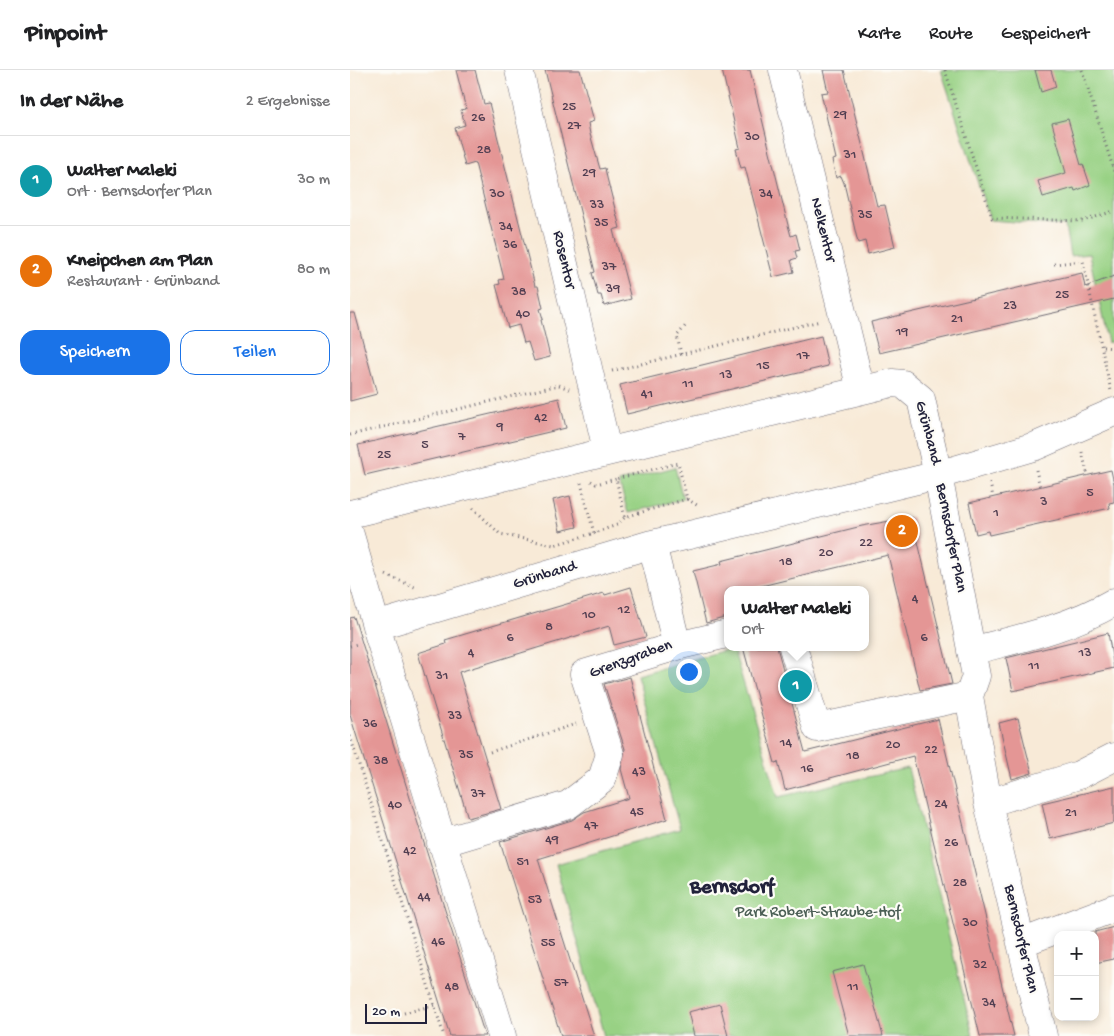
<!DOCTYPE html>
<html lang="de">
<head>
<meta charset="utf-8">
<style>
	body { margin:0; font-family:"Gochi Hand",sans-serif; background:#f2f2f2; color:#202124 }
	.controls { position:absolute; right:15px; bottom:15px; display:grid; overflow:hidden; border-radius:10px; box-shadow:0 2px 8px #0003 }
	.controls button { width:45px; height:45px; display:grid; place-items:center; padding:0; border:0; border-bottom:1px solid #e0e0e0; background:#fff; color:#202124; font:25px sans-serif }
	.scale { position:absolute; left:15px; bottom:12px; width:62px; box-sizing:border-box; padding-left:5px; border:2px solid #22223b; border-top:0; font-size:14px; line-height:18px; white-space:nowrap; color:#22223b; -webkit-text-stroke:4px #fdfcf7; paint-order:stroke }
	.you { position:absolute; left:338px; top:601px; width:18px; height:18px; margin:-12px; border:4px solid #fff; border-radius:50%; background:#1a73e8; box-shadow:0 0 0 8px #1a73e833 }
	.badge { display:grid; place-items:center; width:32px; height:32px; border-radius:50%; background:#1a73e8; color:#fff; font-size:16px; font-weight:700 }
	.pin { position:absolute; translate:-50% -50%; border:2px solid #fff; box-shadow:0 1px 5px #0006 }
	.popup { position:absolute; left:374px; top:516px; width:145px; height:65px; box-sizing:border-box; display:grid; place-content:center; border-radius:10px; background:#fff; filter:drop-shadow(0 1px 4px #0005); font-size:16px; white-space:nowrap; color:#757577 }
	.popup b { font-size:19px; color:#202124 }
	.popup::after { content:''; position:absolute; left:50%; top:100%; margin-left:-10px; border:10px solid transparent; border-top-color:#fff }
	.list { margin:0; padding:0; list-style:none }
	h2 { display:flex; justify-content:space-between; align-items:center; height:65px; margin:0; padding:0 20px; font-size:21px }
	h2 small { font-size:16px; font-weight:400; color:#757577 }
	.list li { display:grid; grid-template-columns:32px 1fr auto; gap:15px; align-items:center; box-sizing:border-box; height:90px; padding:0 20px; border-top:1px solid #e0e0e0 }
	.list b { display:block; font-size:19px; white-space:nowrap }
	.list p { margin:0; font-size:16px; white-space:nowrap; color:#757577 }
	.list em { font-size:16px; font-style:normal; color:#757577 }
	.actions { display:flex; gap:10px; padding:15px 20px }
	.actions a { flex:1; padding:11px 0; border:1px solid #1a73e8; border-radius:15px; text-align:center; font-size:18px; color:#1a73e8 }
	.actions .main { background:#1a73e8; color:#fff }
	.map { position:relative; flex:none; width:764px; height:966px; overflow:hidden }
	header { display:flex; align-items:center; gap:30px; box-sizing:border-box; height:70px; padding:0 25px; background:#fff; border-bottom:1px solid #e0e0e0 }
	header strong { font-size:24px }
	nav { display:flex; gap:28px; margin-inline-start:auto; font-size:18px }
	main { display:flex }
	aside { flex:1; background:#fff }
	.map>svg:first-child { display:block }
	.green { fill:#98d184; stroke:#5d7a60 }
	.building { fill:#e49695 }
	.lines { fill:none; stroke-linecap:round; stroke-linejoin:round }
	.minor-casing { stroke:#6d6872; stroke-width:29 }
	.path { stroke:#6d6872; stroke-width:3; stroke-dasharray:1 4; stroke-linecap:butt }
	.minor { stroke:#fff; stroke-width:28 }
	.labels { text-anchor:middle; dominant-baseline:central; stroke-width:4.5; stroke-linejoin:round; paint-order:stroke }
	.number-label { font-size:14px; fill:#523f52 }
	.street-label { font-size:16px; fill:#22223b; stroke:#fdfcf7 }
	.park-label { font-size:16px; fill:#4b5f55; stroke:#fdfcf7 }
	.district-label { font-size:21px; font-weight:bold; fill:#22223b; stroke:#fdfcf7 }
</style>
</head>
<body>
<header>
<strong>Pinpoint</strong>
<nav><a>Karte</a><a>Route</a><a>Gespeichert</a></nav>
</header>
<main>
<aside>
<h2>In der Nähe<small>2 Ergebnisse</small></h2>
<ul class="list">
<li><span class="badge" style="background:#0f9aa8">1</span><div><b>Walter Maleki</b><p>Ort · Bernsdorfer Plan</p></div><em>30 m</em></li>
<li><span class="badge" style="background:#e8710a">2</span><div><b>Kneipchen am Plan</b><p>Restaurant · Grünband</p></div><em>80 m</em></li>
</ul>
<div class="actions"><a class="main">Speichern</a><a>Teilen</a></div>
</aside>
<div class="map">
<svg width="764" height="966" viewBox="0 0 764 966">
	<rect width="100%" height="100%" fill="#fdfcf7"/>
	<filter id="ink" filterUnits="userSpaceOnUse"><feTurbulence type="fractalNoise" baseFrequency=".02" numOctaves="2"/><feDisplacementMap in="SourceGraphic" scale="10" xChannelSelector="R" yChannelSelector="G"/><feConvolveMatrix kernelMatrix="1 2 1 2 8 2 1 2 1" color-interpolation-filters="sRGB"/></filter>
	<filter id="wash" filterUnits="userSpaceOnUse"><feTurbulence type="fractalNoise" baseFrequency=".0096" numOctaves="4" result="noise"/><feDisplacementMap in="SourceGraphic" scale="20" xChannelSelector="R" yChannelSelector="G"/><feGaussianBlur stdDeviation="1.12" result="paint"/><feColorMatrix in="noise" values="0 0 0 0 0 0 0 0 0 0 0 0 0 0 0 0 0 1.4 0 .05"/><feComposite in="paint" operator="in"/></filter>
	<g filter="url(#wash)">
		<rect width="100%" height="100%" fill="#f8ead7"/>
		<path class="green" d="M591,0H764V271L758,273L739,184L720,186L715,156L640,150Z
			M325,397L333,429L278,443L269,412Z
			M383,578L428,727L558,698L623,966H254L206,794L330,759L287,605Z"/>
		<g id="blocks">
			<path class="building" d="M106,0H125L134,34L139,33L185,216H188L193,238L190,239L193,249L191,250L200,287L184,291L178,272L174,273L169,255L158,258L146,215L150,214L149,210L154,209L125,93L115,96L105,58L115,55L111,40L116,39Z
				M195,0H230L244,51L238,53L240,64L250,99L255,98L257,108L270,158L263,160L281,229L254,236L251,225H248L242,203L245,202Z
				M372,0H400L438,155L441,166L446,164L450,180L445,181L447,188L441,190L444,202L423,207L395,97L391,98L386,79L390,78Z
				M473,0H494L527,136L535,135L545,177L518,184L515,171L508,173L494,113L491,106L486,108L482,90L486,89L471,23L478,22Z
				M685,0H701L706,17L691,22Z
				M718,49L731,95L733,94L740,115L725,121L724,118L693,127L688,111L716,103L702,53Z
				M732,203L735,217L764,206V229L529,283L521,252Z
				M0,243H5L27,324L0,331Z
				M471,266L478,296L277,344L270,315Z
				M209,328L216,358L15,405L8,375Z
				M761,400L764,414V432L759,433L760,438L639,465L638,461L626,464L619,433Z
				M220,426L227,457L210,461L203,430Z
				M562,447L602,614L570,620L538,485L395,520H377V547L356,553L343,501L372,494L371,491L512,456Z
				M281,517L296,567L264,575L259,556L109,602L151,739L118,748L68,583L96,574L95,570L254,523L255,525Z
				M4,547L82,799L135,966H100L37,763L0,645V548Z
				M758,563L764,598L663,621L656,588Z
				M393,577H427L455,682L588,649L664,966H630L563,686L435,720L428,692L425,693Z
				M280,607L317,749L188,789L244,966H211L150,772L222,750L234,742L279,728L271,699L275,679L254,614Z
				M668,648L682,703L662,709L649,653Z
				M764,716V753L700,769L692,733Z
				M764,857V889L745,893V862Z
				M513,894L524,933L533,966H499L482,902Z
				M370,934L378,966H344L338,942Z"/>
		</g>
	</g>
	<g filter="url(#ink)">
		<use href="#blocks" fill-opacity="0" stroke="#6d6872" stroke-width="1"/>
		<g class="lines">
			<g class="minor-casing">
				<path id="minor" d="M169,0L257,380
					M433,0L511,320
					M0,444L542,313L553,314L571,329L588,405L626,606L619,626L638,733L693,966
					M0,465L29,566L152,966
					M26,556L302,474L588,405L686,376L764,342
					M327,576L377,564
					M443,577L467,658L619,626
					M621,581C671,568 719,558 764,532
					M638,733L729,705L764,687
					M91,773L218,735L252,709L260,684L234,604L327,576L302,474
					M671,873L764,838"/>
			</g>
			<path class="path" d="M595,0L642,148L733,151L764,141
				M732,0L764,101
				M704,194L733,191L761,321
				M753,277L764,278
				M331,284L327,266L337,254
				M262,301L470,251
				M0,365L209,315L219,319
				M732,382L738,406
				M686,400L690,417
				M241,411L246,414L266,409
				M231,413L244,463L267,455L275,447
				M640,413L643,427
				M337,429L275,447L266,409L328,393L337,429L350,437
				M123,438L150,464L204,475L244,463L246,466
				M36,505L67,518
				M0,576L7,574
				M0,666L94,966
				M140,682L226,654
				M54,943L85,935"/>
			<use href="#minor" class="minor"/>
		</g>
	</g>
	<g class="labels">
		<g class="number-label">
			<text x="219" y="37">25</text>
			<text x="490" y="45">29</text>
			<text x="128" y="48">26</text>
			<text x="224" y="56">27</text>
			<text x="402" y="67">30</text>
			<text x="134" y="80">28</text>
			<text x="500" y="85">31</text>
			<text x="239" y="103">29</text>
			<text x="147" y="124">30</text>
			<text x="416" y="124">34</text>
			<text x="247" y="135">33</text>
			<text x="515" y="145">35</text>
			<text x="251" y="153">35</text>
			<text x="156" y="157">34</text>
			<text x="160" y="175">36</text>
			<text x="259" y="197">37</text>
			<text x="263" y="219">39</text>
			<text x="169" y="222">38</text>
			<text x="712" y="225">25</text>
			<text x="660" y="236">23</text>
			<text x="173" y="244">40</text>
			<text x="607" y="249">21</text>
			<text x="552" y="262">19</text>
			<text x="453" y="286">17</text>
			<text x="413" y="296">15</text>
			<text x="376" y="305">13</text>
			<text x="338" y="314">11</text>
			<text x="297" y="324">41</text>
			<text x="191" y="348">42</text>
			<text x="150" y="357">9</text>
			<text x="112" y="367">7</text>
			<text x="75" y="375">5</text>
			<text x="34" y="385">25</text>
			<text x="740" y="423">5</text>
			<text x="694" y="432">3</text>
			<text x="646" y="443">1</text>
			<text x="516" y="473">22</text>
			<text x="476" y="483">20</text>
			<text x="436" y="492">18</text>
			<text x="565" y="529">4</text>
			<text x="274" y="540">12</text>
			<text x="239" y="545">10</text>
			<text x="199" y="557">8</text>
			<text x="160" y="568">6</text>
			<text x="574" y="568">6</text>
			<text x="121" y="583">4</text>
			<text x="735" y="583">13</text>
			<text x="684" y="596">11</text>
			<text x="92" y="606">31</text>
			<text x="105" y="646">33</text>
			<text x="20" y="654">36</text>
			<text x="436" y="673">14</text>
			<text x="543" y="675">20</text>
			<text x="581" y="680">22</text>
			<text x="116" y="685">35</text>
			<text x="503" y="686">18</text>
			<text x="31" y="691">38</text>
			<text x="457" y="699">16</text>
			<text x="289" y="702">43</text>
			<text x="128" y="724">37</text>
			<text x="591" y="734">24</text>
			<text x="45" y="735">40</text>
			<text x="287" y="742">45</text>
			<text x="721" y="743">21</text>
			<text x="241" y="756">47</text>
			<text x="202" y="770">49</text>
			<text x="601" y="773">26</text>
			<text x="60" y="781">42</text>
			<text x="173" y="792">51</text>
			<text x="610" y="813">28</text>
			<text x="74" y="827">44</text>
			<text x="185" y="830">53</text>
			<text x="620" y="853">30</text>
			<text x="88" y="872">46</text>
			<text x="198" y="873">55</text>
			<text x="630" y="895">32</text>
			<text x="211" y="913">57</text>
			<text x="102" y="917">48</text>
			<text x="503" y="917">11</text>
			<text x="639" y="933">34</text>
		</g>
		<g class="street-label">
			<text transform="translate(472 160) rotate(76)">Nelkentor</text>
			<text transform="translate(213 190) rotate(77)">Rosentor</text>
			<text transform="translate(577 363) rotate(75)">Grünband</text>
			<text transform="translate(600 468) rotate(79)">Bernsdorfer Plan</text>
			<text transform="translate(195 506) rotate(-17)">Grünband</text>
			<text transform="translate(281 590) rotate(-20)">Grenzgraben</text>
			<text transform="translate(670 869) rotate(77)">Bernsdorfer Plan</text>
		</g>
		<g class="park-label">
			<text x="468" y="843">Park Robert-Straube-Hof</text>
		</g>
		<g class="district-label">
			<text x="382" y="818">Bernsdorf</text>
		</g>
	</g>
</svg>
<div class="controls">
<button>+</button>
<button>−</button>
</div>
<div class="scale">20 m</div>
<div class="you"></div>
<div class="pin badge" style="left:446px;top:616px;background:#0f9aa8">1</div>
<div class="popup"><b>Walter Maleki</b>Ort</div>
<div class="pin badge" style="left:552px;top:461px;background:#e8710a">2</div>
</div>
</main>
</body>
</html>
